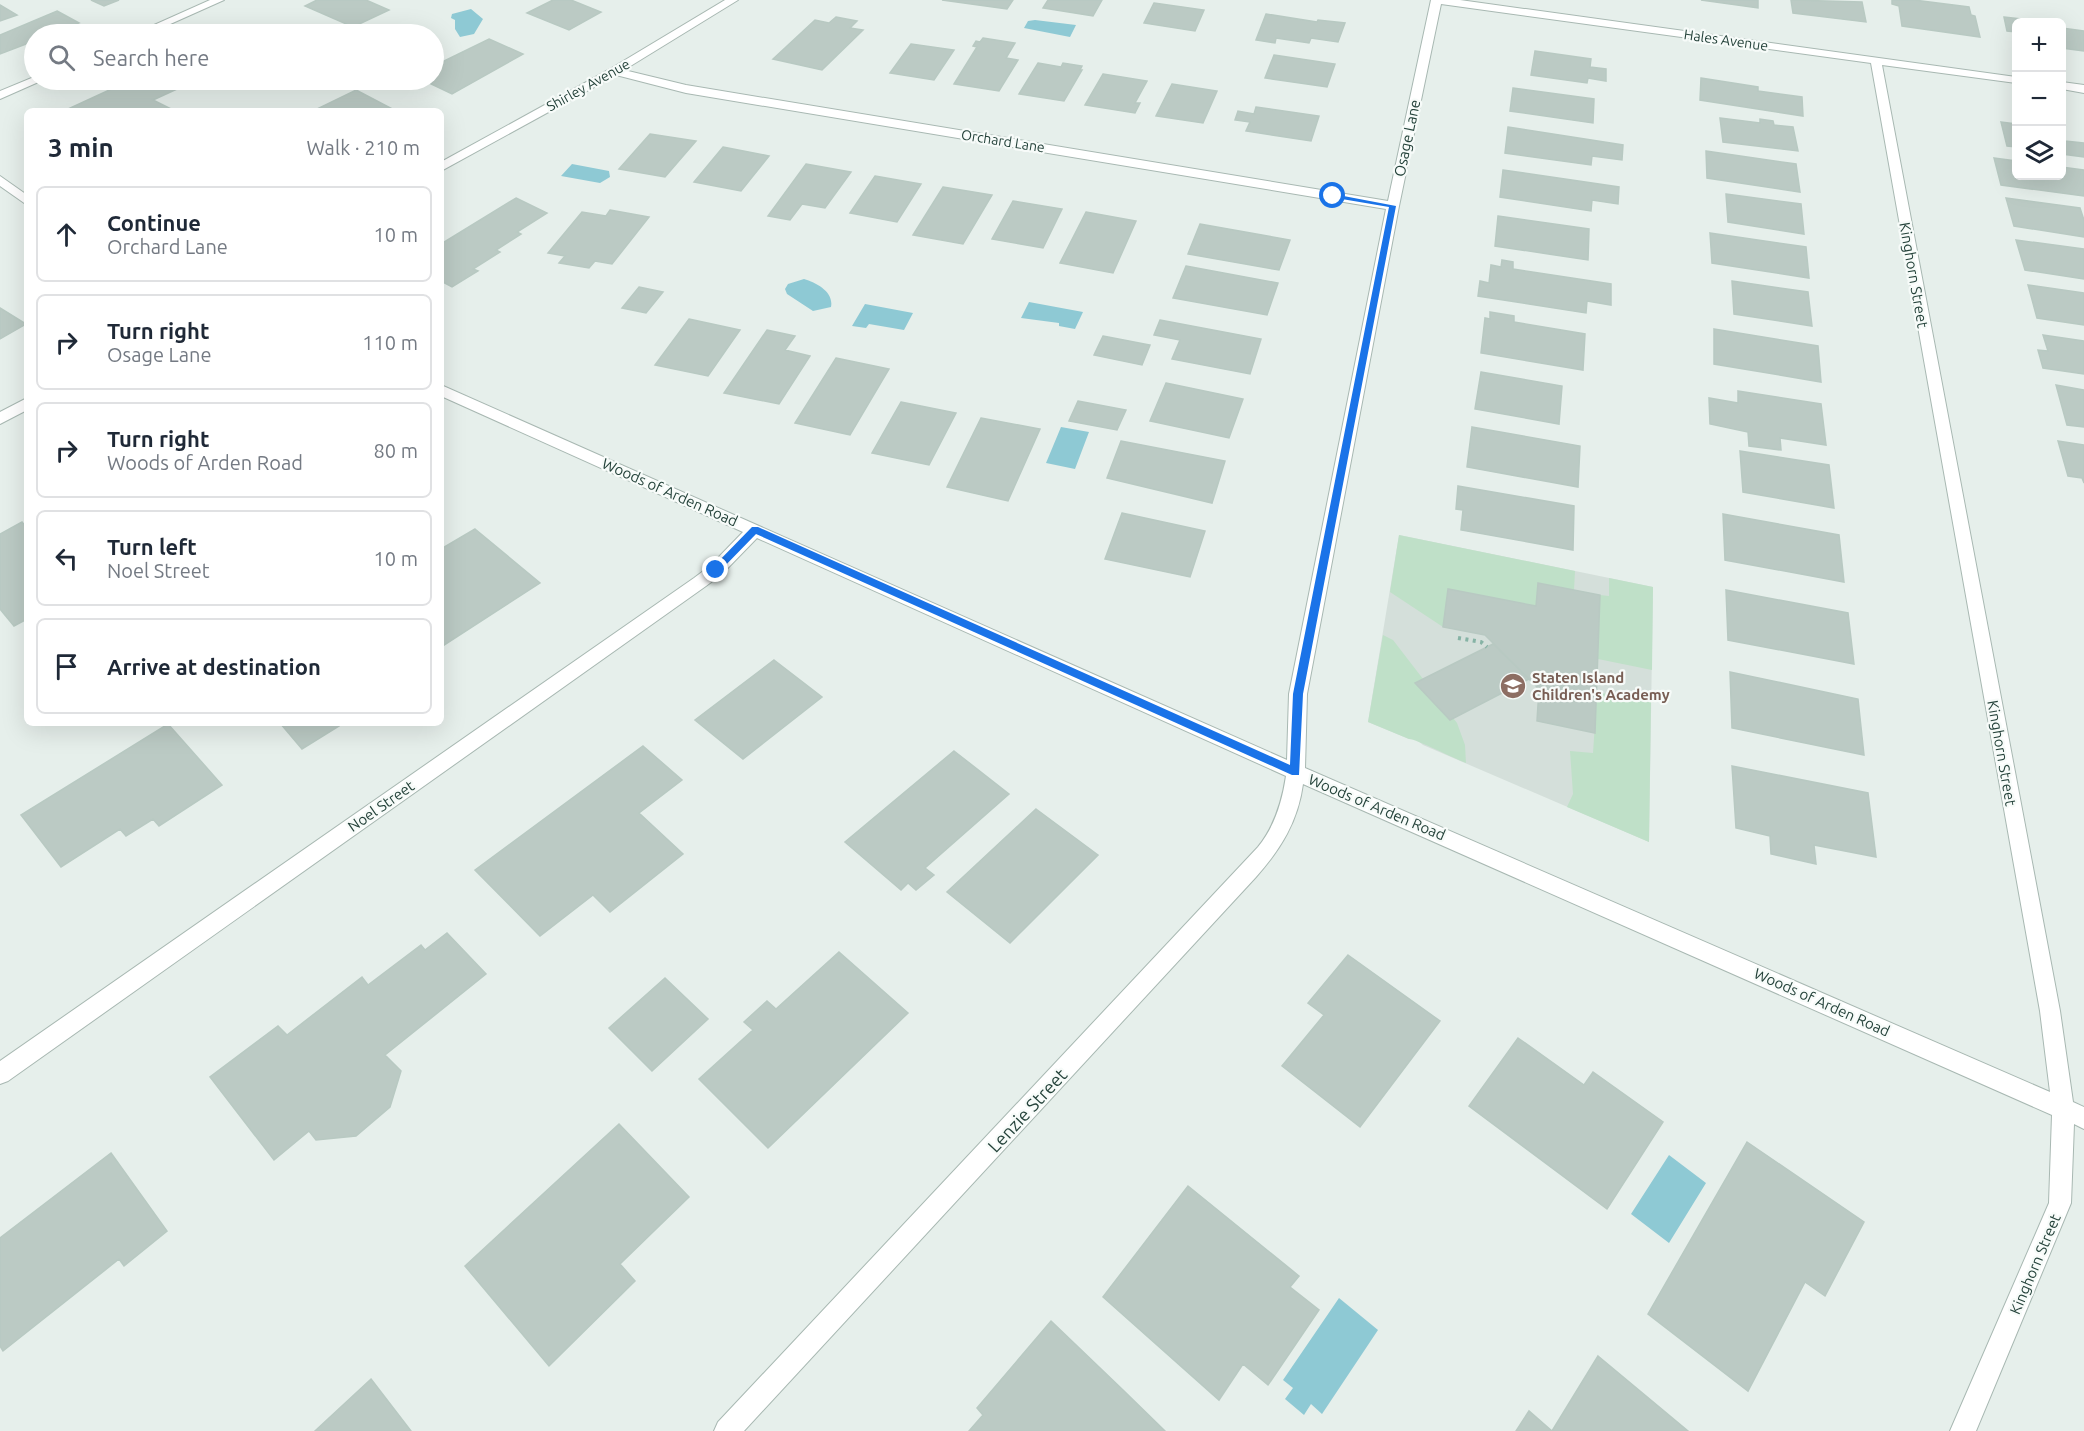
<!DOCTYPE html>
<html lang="en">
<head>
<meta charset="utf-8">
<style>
	body { margin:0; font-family:Ubuntu,sans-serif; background:#f2f2f3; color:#1f2937 }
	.controls { position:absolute; right:18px; top:18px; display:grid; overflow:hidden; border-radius:9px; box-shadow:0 6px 24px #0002 }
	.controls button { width:54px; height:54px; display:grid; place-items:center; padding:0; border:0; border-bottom:2px solid #e0e1e3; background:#fff; color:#1f2937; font:30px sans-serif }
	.stop { position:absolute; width:18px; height:18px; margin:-14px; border:4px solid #1a73e8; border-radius:50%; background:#fff }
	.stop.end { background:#1a73e8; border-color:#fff; box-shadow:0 2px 6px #0008 }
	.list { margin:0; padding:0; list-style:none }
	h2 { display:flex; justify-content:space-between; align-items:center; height:78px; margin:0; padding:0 24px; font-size:26px }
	h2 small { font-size:20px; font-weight:400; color:#747a83 }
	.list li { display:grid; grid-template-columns:39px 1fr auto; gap:18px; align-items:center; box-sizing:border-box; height:96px; margin:0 12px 12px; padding:0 12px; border:2px solid #e0e1e3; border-radius:9px }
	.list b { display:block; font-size:22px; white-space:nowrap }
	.list p { margin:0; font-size:20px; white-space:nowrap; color:#747a83 }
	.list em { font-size:20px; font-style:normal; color:#747a83 }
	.icon { flex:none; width:33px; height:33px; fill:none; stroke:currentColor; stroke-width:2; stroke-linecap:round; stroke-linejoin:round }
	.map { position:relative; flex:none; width:2084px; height:1431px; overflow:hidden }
	.search { position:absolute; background:#fff; box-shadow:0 6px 24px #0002; left:24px; top:24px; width:420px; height:66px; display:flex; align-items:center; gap:15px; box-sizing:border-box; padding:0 21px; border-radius:33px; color:#747a83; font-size:22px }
	.panel { position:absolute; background:#fff; box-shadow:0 6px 24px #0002; left:24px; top:108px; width:420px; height:618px; border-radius:9px }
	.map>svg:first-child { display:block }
	.built { fill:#d4dfda }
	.green { fill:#bfe0c8 }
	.water { fill:#8ec9d4 }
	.building { fill:#bbcac4; stroke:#b8c9c2; stroke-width:1.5 }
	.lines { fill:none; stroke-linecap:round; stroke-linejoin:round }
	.minor-casing { stroke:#a8b8b2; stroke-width:2 }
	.path { stroke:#86b3a5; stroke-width:4; stroke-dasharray:3 4.5; stroke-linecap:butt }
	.minor { fill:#fff; fill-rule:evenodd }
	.route { fill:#1a73e8 }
	.labels { text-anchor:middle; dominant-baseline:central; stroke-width:4.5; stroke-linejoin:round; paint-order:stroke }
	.far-street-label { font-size:14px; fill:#24423a; stroke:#f7fbf9 }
	.street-label { font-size:15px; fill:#24423a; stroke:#f7fbf9 }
	.education-label { font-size:15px; font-weight:bold; fill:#785e54; stroke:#f7fbf9; text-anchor:start }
	.near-street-label { font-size:18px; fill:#24423a; stroke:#f7fbf9 }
</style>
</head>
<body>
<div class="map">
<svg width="2084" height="1431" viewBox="0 0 2084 1431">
	<rect width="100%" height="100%" fill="#e6efeb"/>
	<path class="built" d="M1399,535L1653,587L1649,842L1423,745L1416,739H1409L1368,722Z"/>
	<path class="green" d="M1399,535L1575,571L1574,590L1538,584L1536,606L1448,589L1443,627L1390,592Z
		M1609,578L1653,587L1652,670L1598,659L1600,595L1609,596Z
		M1383,635L1393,640L1457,723L1465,745L1466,763C1455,759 1416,739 1409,739L1368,722Z
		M1597,692L1651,702L1649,842L1567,807L1573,794L1570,751L1593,753Z"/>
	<path class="water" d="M471,9L483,19L474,34L460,37L455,29V20L451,18L452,14Z
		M1035,20L1076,25L1070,37L1024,28L1028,21Z
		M572,164L609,171L610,177L600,183L561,176Z
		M804,279C817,283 834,292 831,307L813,311L787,294L785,289L788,284Z
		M1029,302L1083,312L1075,329L1059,326V323L1021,318Z
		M865,304L913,313L904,330L869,324L866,328L852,326Z
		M1061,427L1089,432L1075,469L1046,463Z
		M1669,1155L1706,1183L1669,1243L1631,1214Z
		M1339,1298L1378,1330L1322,1414L1311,1404L1304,1415L1285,1399L1293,1388L1283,1380Z"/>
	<path class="building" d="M91,0H119L104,6Z
		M317,0H366L389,10L353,27L305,6Z
		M553,0H571L601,12L569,30L527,13Z
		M942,0H1013L1007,9Z
		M1048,0H1102L1093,16L1043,8Z
		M1701,0H1758V8Z
		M1791,0L1862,2L1866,22L1793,13Z
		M1892,0H1914L1969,7L1971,15L1975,16L1980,37L1902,26L1899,6L1892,4Z
		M1154,3L1204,10L1195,31L1144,23Z
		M0,5L17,15L0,21Z
		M57,11L79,23L51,34H34V41L0,54V35Z
		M1266,14L1317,22L1318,20L1345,23L1338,42L1311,38L1309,43L1276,38L1275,43L1256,40Z
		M836,17L857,21L850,28L863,30L822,70L773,59L815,20L829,23Z
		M2004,17L2030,20L2031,22H2016V32L2007,31Z
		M2062,28L2084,31V51L2062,48Z
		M983,38L1015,43L1006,58L1018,60L999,91L954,84L977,47L973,46L976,41L980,42Z
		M489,39L523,54L452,94L423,80H434V61L438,64Z
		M911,44L954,50L934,80L890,73Z
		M1535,51L1591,59L1590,67L1606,69V81L1588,78L1587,83L1531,75Z
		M1274,55L1335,64L1327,87L1265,78Z
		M1038,63L1061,67L1063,63L1082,66L1080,70H1082L1064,101L1019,94Z
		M1103,74L1147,81L1135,103H1140L1135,113L1085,105Z
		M1701,78L1758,87V91L1802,97L1803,116L1700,100Z
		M131,80H155L175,90L153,100L175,111L66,110Z
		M1172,84L1217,91L1203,123L1156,116Z
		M1513,88L1594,99L1593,123L1510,111Z
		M356,90L396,111H324L319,108Z
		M1256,107L1319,116L1311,141L1246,131L1250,122L1235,120L1238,111L1254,114Z
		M1720,118L1760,123V119L1773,121L1774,125L1793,127L1798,151L1723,142Z
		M2001,122L2016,124V147L2007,146Z
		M1508,127L1623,145L1622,160L1592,156L1591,165L1505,153Z
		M2062,130L2065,141L2084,143V157L2062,154Z
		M650,134L696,141L665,177L619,169Z
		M723,147L769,156L741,191L694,182Z
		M1706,151L1796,164L1800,192L1707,178Z
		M1994,158L2016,161V176H2062V167L2084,170V196L2001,185Z
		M806,164L851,172L825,208L802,204L790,220L768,216Z
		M1503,170L1619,187L1618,204L1592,200L1591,211L1500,197Z
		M875,176L921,184L897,222L850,213Z
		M943,187L992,195L963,244L913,235Z
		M1726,194L1801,204L1804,234L1728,222Z
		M516,198L547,213L517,232L521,234L496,250L500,252L473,269L478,271L452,287L441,281V244Z
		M2006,198L2080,208L2084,220V237L2014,226Z
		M1013,201L1062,209L1043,248L992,239Z
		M610,210L649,217L612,264L595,261L589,268L559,263L565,256L548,253L582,212L606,216Z
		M1086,212L1136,221L1113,273L1060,263Z
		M1498,216L1589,229L1588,260L1495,246Z
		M1200,224L1290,240L1279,270L1188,254Z
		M1710,233L1806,247L1809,278L1712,263Z
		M2016,240L2084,249V279L2025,270Z
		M1502,260L1513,262V269L1611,284V305L1587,301L1586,313L1478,296L1480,281L1489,283L1491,265L1501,267Z
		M1186,266L1278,283L1267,315L1173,298Z
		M1732,281L1808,292L1812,326L1734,314Z
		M2028,285L2084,293V325L2037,318Z
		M639,287L663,292L646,313L622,308Z
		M0,308L26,324L0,339Z
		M1490,312L1514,316V322L1585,334L1583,370L1481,353L1485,318L1490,319Z
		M689,319L740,330L708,376L655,365Z
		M1160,320L1261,339L1250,374L1172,359L1180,340L1154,335Z
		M1714,329L1818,346L1821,382L1714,364Z
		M767,330L795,336L785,350L810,356L779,404L724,393Z
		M2043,335L2084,341V374L2043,368L2038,350L2048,351Z
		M1103,336L1150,345L1142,365L1094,355Z
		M836,358L889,369L850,435L795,423Z
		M1481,372L1562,386L1559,424L1475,409Z
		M1166,383L1243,399L1229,438L1150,421Z
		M2056,385L2084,390V427L2067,425Z
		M1738,391L1821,404L1826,445L1780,438L1781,450L1749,446L1748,432L1710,424L1709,398L1738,403Z
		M1078,401L1126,410L1117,430L1069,421Z
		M901,402L956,413L929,465L872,453Z
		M981,418L1040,429L1008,501L947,487Z
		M1472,427L1580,446L1578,487L1467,467Z
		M1121,441L1225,461L1212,503L1107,478Z
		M2058,441L2084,445V483L2082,478L2068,476Z
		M1740,451L1829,465L1834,508L1743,492Z
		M1458,486L1574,506L1573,550L1461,530L1463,510L1456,509Z
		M1122,513L1205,531L1190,577L1105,559Z
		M1723,514L1839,535L1844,582L1725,560Z
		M22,522L27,528V619L14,626L0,609V534Z
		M475,529L540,583L441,647V549Z
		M1538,583L1600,595L1595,733L1537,721L1539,689L1485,635L1443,627L1448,589L1536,606Z
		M1726,590L1848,613L1854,664L1728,640Z
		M1493,644L1529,679L1450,720L1415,683Z
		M774,660L822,697L743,759L695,720Z
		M1730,672L1858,699L1864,755L1732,728Z
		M280,723H337L339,726L302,749Z
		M168,724L222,785L159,826L153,819L126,836L120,829L61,867L21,815Z
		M643,746L682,780L639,813L683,854L610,912L593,895L540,936L475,870Z
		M954,751L1009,794L925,868L934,875L916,890L908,883L901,890L845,842Z
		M1732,766L1868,793L1876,857L1814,845L1816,864L1771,854L1770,836L1736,828Z
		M1036,809L1098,855L1010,943L947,892Z
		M447,933L486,974L385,1055L401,1071L390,1107L356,1136L316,1140L309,1131L274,1160L210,1077L278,1026L287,1035L362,977L368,985L421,945L425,950Z
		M839,952L908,1013L768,1148L699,1079L753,1030L744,1022L767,1001L776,1009Z
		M1348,955L1440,1021L1360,1127L1282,1066L1324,1015L1308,1003Z
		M665,978L708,1019L652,1071L609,1028Z
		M1518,1038L1584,1085L1593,1072L1663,1122L1607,1209L1469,1106Z
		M619,1124L689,1197L620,1264L635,1281L549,1366L465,1266Z
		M1747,1142L1864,1222L1825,1296L1805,1282L1748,1391L1648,1314Z
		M111,1153L167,1231L124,1266L119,1259L3,1351L0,1346V1238Z
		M1188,1186L1299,1276L1290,1287L1319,1310L1268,1385L1243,1364L1219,1400L1103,1297Z
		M1051,1321L1123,1390L1165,1431H969L983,1415L977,1408Z
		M1598,1356L1688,1431H1516L1529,1411L1552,1431Z
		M371,1379L411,1431H315Z"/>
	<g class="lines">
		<g class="minor-casing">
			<path id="minor" d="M210,0H224L148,34H134Z
				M725,0H738L624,70L686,85L1388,201L1431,0H1460L2016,77V83L1882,65L2060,1011L2073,1102L2084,1107V1129L2074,1124L2071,1203L1976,1431H1950L2049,1203L2052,1115L1303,784C1298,821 1281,849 1256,877L744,1431H714L718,1422L1258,847C1275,826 1282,802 1286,776L757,538L722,574L706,586L8,1081L0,1084V1061L694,578L710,566L743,532L441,396V385L1287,760L1289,694L1386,209L686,93L616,75L441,171V162L610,69ZM1441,4L1871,63L2040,1011L2050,1092L1305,768L1307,694L1399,206Z
				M34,77V80H43L0,99V91Z
				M2062,82L2084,85V93L2062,89Z
				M0,176L27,195V205L0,186Z
				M27,398V410L0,424V412Z"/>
		</g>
		<path class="path" d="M1458,638L1481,642L1487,647"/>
		<use href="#minor" class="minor"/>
	</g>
	<path class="route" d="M1333,194L1396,206L1303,694L1299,775H1292L756,534L719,572H713V567L752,527H758L1290,765L1293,694L1389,207L1330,197Z"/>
	<defs>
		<g id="school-disc" transform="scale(1.35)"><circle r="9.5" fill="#8d6e63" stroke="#f7fbf9"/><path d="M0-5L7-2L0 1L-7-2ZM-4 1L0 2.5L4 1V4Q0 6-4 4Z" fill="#fff"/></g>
	</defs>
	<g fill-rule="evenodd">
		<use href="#school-disc" x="1513" y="686"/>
	</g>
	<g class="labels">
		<g class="far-street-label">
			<text transform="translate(1726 40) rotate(8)">Hales Avenue</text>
			<text transform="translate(588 85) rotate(-29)">Shirley Avenue</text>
			<text transform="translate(1003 141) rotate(9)">Orchard Lane</text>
		</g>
		<g class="street-label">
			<text transform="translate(1407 138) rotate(-78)">Osage Lane</text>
			<text transform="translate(1914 275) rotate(80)">Kinghorn Street</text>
			<text transform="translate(670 492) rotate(24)">Woods of Arden Road</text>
			<text transform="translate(2002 753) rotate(80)">Kinghorn Street</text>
			<text transform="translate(381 806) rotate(-35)">Noel Street</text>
			<text transform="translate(1377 807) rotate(23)">Woods of Arden Road</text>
			<text transform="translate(1822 1002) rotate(24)">Woods of Arden Road</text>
			<text transform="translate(2035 1264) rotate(-67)">Kinghorn Street</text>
		</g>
		<g class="education-label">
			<text x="1532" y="677">Staten Island<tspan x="1532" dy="17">Children's Academy</tspan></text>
		</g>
		<g class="near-street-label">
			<text transform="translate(1027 1110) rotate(-47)">Lenzie Street</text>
		</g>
	</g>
</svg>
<div class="controls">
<button>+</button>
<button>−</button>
<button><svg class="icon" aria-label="layers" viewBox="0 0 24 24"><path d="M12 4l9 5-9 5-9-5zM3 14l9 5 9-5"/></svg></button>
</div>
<div class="stop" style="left:1333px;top:196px"></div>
<div class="stop end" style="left:716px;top:570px"></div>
<div class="search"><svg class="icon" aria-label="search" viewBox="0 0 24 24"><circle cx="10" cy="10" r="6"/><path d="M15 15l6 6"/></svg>Search here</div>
<section class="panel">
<h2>3 min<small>Walk · 210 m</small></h2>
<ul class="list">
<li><svg class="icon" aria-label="ahead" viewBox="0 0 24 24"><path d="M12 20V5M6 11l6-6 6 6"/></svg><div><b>Continue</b><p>Orchard Lane</p></div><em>10 m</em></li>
<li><svg class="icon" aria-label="right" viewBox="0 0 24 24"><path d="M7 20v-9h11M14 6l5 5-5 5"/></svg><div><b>Turn right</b><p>Osage Lane</p></div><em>110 m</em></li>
<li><svg class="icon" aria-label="right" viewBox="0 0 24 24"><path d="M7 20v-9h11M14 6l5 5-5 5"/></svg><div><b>Turn right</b><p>Woods of Arden Road</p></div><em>80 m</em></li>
<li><svg class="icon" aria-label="left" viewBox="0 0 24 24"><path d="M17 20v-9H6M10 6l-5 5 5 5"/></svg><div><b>Turn left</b><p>Noel Street</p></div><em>10 m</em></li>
<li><svg class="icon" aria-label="arrive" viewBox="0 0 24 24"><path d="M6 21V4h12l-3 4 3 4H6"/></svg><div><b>Arrive at destination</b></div></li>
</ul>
</section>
</div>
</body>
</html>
